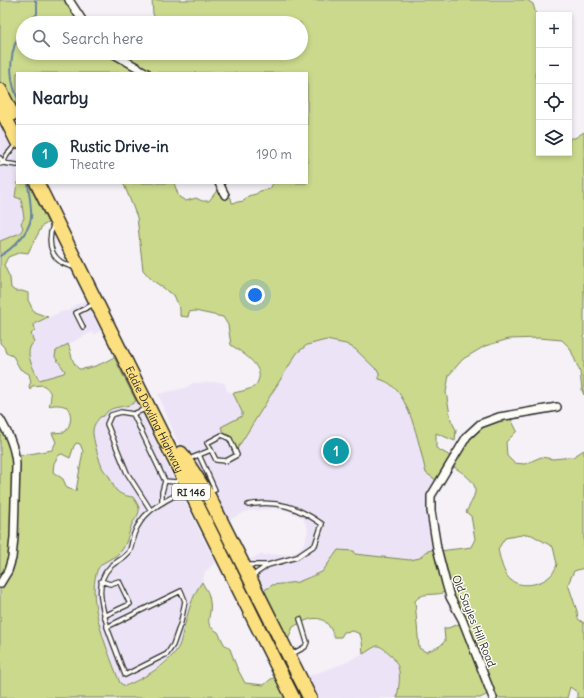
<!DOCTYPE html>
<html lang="en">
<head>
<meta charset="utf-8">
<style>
	body { margin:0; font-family:Delius,sans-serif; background:#f6f6f7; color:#1f2937 }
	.controls { position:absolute; right:12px; top:12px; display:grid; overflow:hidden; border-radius:0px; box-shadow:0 2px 6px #0003 }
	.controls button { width:36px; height:36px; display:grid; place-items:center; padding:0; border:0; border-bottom:1px solid #e0e1e3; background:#fff; color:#1f2937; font:20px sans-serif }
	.you { position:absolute; left:255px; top:295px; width:14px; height:14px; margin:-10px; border:3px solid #fff; border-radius:50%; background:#1a73e8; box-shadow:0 0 0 6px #1a73e833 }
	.badge { display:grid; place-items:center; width:26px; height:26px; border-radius:50%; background:#d1495b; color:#fff; font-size:13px; font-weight:700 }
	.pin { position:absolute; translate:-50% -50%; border:2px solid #fff; box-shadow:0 1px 4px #0006 }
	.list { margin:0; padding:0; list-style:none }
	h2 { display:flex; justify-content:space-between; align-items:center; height:52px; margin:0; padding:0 16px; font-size:17px }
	h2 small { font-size:13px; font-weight:400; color:#747a83 }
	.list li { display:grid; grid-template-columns:26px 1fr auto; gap:12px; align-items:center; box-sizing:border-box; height:60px; padding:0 16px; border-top:1px solid #e0e1e3 }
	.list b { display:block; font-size:15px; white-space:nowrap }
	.list p { margin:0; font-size:13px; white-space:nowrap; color:#747a83 }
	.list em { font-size:13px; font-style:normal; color:#747a83 }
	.icon { flex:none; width:22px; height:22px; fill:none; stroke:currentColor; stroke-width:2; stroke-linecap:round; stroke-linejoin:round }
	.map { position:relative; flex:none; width:584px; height:698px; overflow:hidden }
	.search { position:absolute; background:#fff; box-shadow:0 2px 6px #0003; left:16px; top:16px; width:292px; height:44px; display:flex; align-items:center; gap:10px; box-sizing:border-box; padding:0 14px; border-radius:22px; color:#747a83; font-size:15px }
	.panel { position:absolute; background:#fff; box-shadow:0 2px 6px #0003; left:16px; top:72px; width:292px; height:112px; border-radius:0px }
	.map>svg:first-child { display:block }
	.built { fill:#ece4f6 }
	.green { fill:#cbd98d; stroke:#7b825c; fill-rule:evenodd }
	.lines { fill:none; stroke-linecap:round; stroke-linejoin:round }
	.stream { stroke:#66849e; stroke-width:2 }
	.service-casing { stroke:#2b2b2b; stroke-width:6 }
	.minor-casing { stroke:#2b2b2b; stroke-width:10 }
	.motorway-casing { stroke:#2b2b2b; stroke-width:16 }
	.service { stroke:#fdfcf7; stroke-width:3.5 }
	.minor { stroke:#fdfcf7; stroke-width:7 }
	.motorway { stroke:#fce080; stroke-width:13 }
	.labels { text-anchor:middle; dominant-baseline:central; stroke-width:3; stroke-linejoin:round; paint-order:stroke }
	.shield { fill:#fdfcf7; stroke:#6a6a68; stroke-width:1 }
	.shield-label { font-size:10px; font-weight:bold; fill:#2b2b2b }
	.street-label { font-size:11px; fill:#2b2b2b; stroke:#fdfcf7 }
</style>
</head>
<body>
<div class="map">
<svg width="584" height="698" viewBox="0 0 584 698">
	<rect width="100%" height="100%" fill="#f5f1f7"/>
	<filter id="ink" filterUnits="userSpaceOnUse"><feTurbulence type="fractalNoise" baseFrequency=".025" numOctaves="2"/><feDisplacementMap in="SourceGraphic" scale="8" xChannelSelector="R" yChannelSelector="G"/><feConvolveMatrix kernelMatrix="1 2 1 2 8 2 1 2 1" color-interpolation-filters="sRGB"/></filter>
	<g filter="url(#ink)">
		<path class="built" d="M0,125L17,157V183L16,197L21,199L24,218L23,228L20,233L0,241Z
			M86,301L101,331L96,333L95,335L92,332L67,345L55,357L65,371L64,373L39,380L29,359L28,353L31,345V334L34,324L63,311H68L75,305Z
			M326,340L346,344L355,349L379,372V379L391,385L407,405L420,447L426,473L439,482L433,496L438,548L420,558L410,560L355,554L338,550L322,572L298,582L272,585L270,587L261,592L244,563L258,555L290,554L299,550L305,542L308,529L303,518L289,511L273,509L261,510L248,511L220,524L180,448L158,394L185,388L193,383L221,382L225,384L227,391L233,393L242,412V416L222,428L235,454L297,353L307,345Z
			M136,402L215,562L205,572L202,582L192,599L179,646L172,655L157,668L138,680L124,686L120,683L98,623L94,587L97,570L104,562L118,554L125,545L133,523L138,515L133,497L123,495L115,490L108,475L104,470L96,451L95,441L92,432L94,425L100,417L104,416L105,414L112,408L128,406Z
			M376,646L384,649L395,660L400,674L397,698H315L305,677L345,663Z"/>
		<path class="green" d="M0,0H68L82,23H23V53H112L125,60L129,53H301V23H157L153,14L152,0H527L533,4L539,25V59L535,75L539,96V153H569V138H575L584,132V395L582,390L580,372L570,348L562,340L539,338L509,339L485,346L463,359L449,375L446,392L451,420L456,430L455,441L436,433V448L454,458L478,427L509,415L517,431L506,442L507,456L514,463L525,464L541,457L553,459L573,457L584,450V568L574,571L568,584L577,611L578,619L584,623V698H577V692L570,687L567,698H493L490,693L480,698H397C400,678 403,667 388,652C385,650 381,646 377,646C373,647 367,652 363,654L362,641L360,634L353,631L344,632L341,637H334C326,612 312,616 293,627L287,642L262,591L270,587L272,585L298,582L322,572L338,550L354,551L355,554L410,560L420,558L425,552L438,548L441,551C451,549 461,549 471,547L475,539L471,516L466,512C469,506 474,499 475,492C477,480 459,471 451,465L439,482L426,473C420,449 411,399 390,384C387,382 383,380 379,379V372L355,349L346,344L326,340L307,345L297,353L234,454L221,427L242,416V412L233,393C238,392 244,391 249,389C253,388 257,385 258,381C265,366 241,352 231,345L228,325L223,317L195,311L189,312L188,317L180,316V309L174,295L168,292L165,289L152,280L143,270L137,217L125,187L123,183H174L179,197L186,201L196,198L202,201H209L221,185L231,198L232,203L244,201L248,196L256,194L260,191L270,189L273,183H307V73H17V116L0,82ZM527,534L532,535L553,547L557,564C556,568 553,574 549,577C538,586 516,589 507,576C502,568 500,558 498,549L505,538ZM449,590L462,623L448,628H444L445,641L440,646L426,652L419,648L415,601C422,593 427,595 436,594C441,594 445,592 449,590Z
			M17,183H28L48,223L42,226C38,235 32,244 28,253L21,252L8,257L4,265L10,278L11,288L15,291H22L28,293V300L34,312L48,317L34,324L35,330L31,334L34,342C23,352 33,367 38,378L39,380L64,373L65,371L55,357L56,351L68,344C72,354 71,362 79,369C91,369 104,363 114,357L136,401C127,410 111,403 104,416L100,417C97,421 93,425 93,431C92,436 100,464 103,469C105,472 107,474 109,476C111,480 113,486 116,490C121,495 126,496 133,497C135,500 138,504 139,508C140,515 135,518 132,524C128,534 127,547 118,554C111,560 100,562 97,571C86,602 109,654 120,683L125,686C142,679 170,664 179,646C181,641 182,636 183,631C188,614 191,597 202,582C204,587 208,591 209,596C210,601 211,607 210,612C208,623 207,626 218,632L224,644L230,649L237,668L245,683L264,685L271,679L276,677L286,698H217L211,695L204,698H0V417L16,455C29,455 39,452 52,450L56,442L52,433L65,432C71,425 73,415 67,407C61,405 56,404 49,406C52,396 52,391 43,385L32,386L30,389L29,386L31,382L29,374L20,369L13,356L6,353L4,347L0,343V241L20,233L23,228L21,223L24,218L21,199L15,197ZM76,443L80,444L83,451L76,491L67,488L63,479L53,472L54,463L59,455L62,454L70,458L74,446Z"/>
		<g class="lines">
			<path class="stream" d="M28,23L37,14V5L35,0
				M17,97C8,76 9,47 23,30
				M0,256C12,249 29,233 31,218C32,207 29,195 28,184"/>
			<g class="service-casing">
				<path id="service" d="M0,158L3,163
					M3,163L7,155L17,143
					M0,164L3,163L17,165
					M53,225C46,245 52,263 74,267
					M83,327L76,313L94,304
					M143,410L133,414L121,412L111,415L107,424L127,473L150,509
					M133,414L165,481L176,482L178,480
					M199,455L215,490L210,492
					M189,459L211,450L207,443L222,435L230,439L237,455L226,461L216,460L211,450
					M162,503V492L165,481
					M248,505C277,499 299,508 322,524L315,545L297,557L268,565
					M247,565H268L252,576
					M101,581L110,584L119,581L130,604L104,616
					M107,627L181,591L185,601L181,622L173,645L167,654L125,675L107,627V625C102,606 94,583 110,567C115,562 125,558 129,552C132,547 132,539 134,534C143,510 162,503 183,491
					M292,654L305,647L307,642L300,619"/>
			</g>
			<g class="minor-casing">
				<path id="minor" d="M69,0L84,23
					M112,53L147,73
					M219,183L225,195
					M0,419C8,433 15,447 16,464L14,537L12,558L8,571L0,584
					M493,698L462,619L450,597L446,583L437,548L431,511V496L467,436L480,424L499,417L557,407"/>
			</g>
			<g class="motorway-casing">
				<g id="motorway">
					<path d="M0,90L12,114"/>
					<path d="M0,107L17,141"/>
					<path id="s1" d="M37,183L293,698"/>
					<path d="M181,453L209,497L310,698"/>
				</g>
			</g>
			<use href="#service" class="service"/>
			<use href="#minor" class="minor"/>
			<use href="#motorway" class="motorway"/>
		</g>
	</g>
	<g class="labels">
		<rect class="shield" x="172" y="484" width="38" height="16" rx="3"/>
		<g class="shield-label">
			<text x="191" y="492">RI 146</text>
		</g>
		<g class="street-label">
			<text stroke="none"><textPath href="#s1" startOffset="264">Eddie Dowling Highway</textPath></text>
			<text transform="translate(474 621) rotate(68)">Old Sayles Hill Road</text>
		</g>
	</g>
</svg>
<div class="controls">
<button>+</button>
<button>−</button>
<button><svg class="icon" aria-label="locate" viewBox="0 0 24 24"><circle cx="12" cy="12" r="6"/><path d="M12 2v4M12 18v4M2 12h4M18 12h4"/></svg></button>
<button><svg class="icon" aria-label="layers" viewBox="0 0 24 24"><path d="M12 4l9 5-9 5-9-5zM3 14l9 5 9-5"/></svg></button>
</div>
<div class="you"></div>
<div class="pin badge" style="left:336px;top:451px;background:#0f9aa8">1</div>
<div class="search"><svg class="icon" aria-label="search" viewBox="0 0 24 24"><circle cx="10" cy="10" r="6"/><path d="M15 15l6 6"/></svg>Search here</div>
<section class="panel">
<h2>Nearby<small></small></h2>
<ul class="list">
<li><span class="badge" style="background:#0f9aa8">1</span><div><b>Rustic Drive-in</b><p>Theatre</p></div><em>190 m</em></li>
</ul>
</section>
</div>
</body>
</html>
